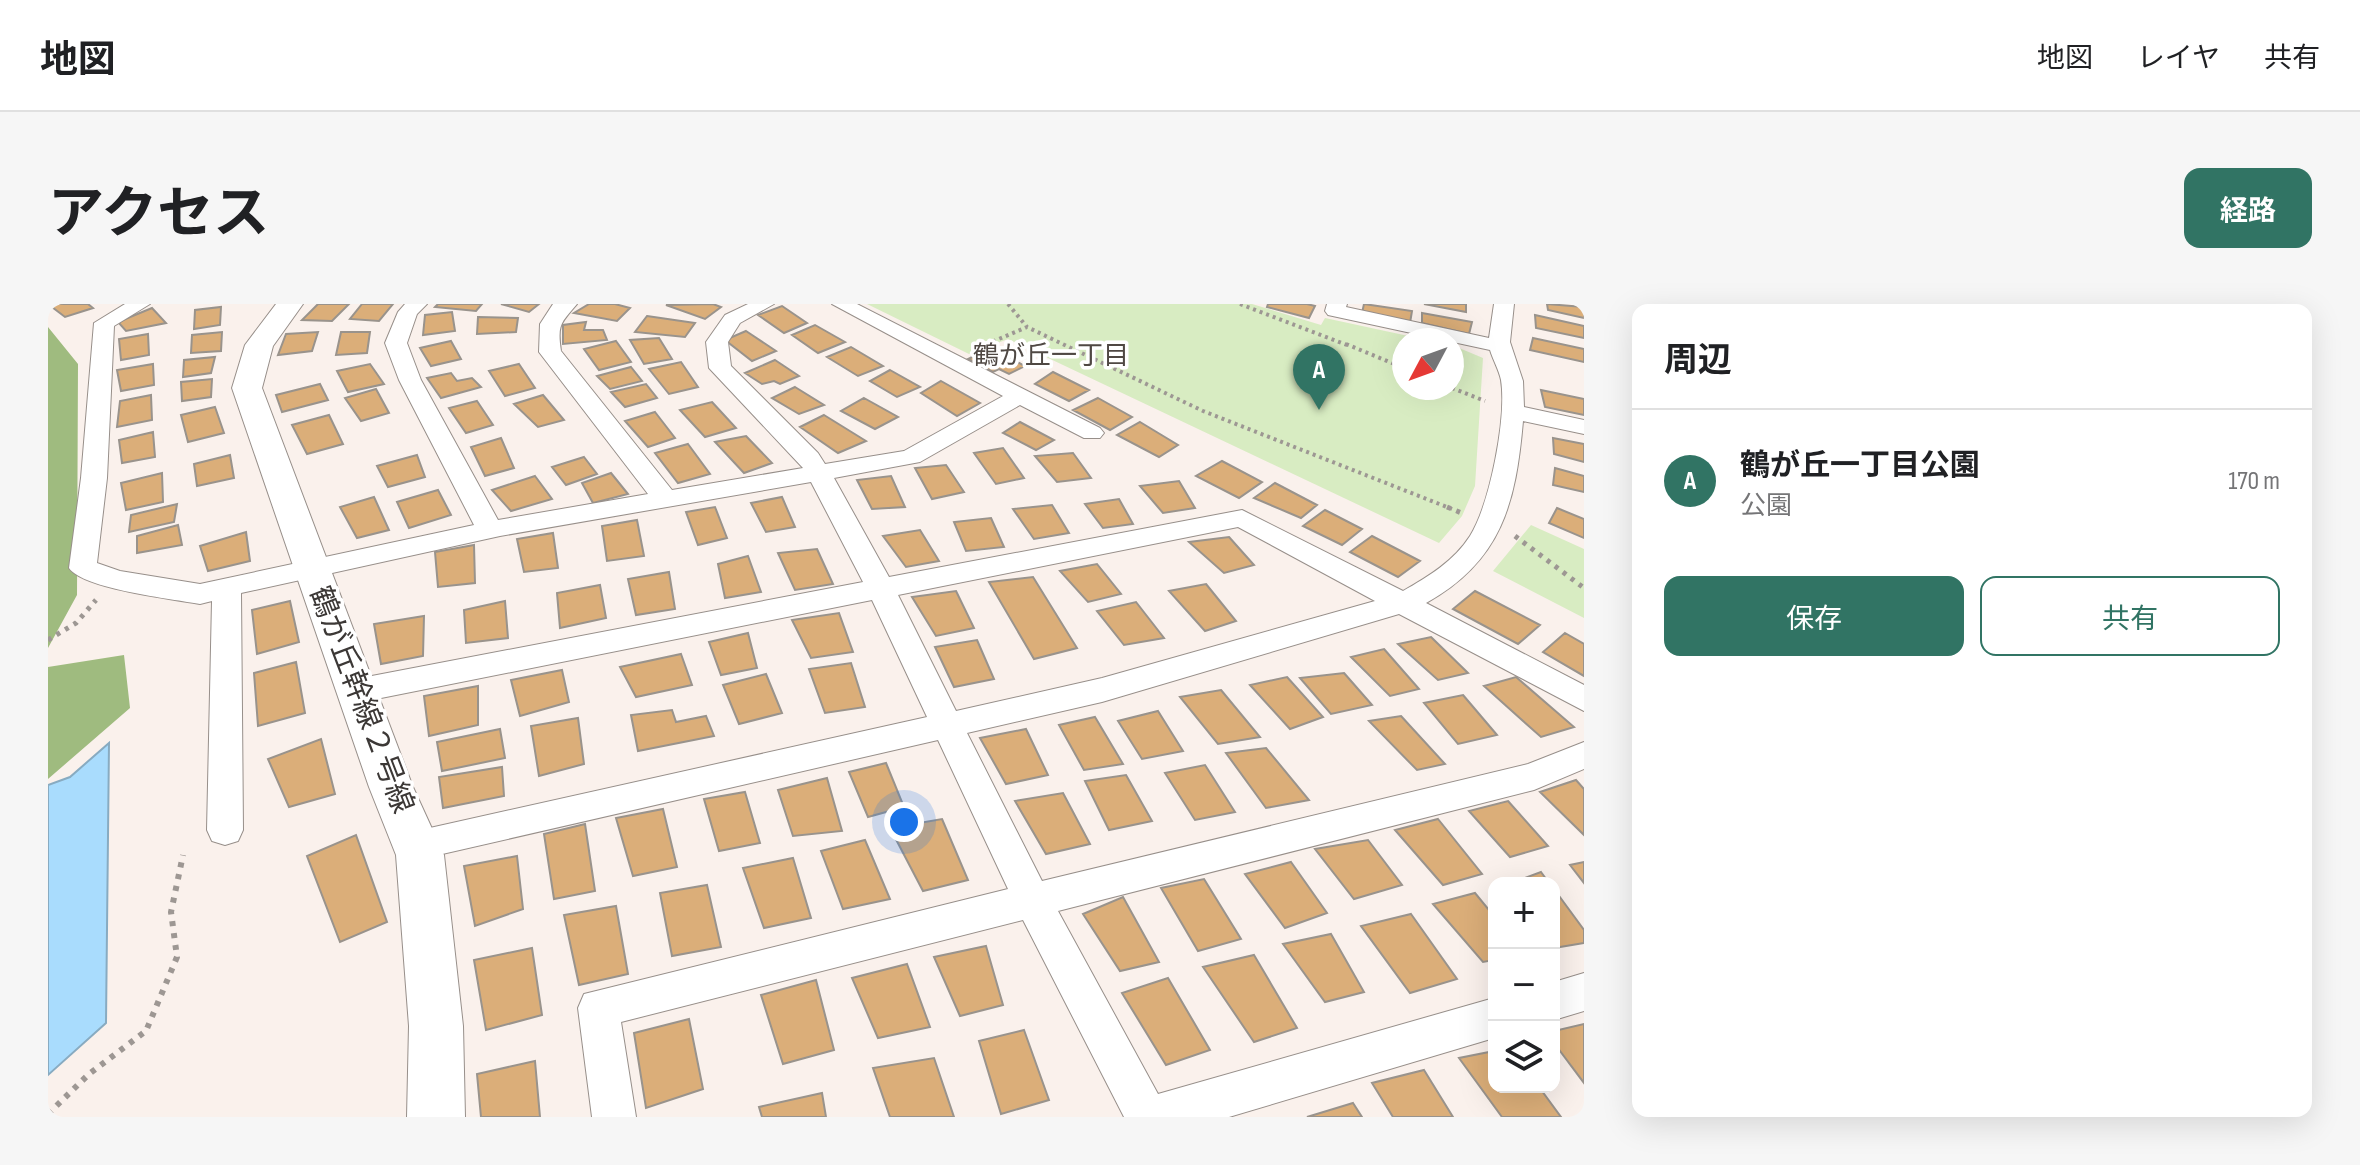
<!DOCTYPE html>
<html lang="ja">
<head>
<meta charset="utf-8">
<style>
	body { margin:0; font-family:"Sofia Sans Condensed","Noto Sans JP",sans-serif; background:#f6f6f6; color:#202124 }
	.controls { position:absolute; right:24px; bottom:24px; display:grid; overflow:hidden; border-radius:16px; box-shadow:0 8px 32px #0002 }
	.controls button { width:72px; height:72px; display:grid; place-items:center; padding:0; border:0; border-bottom:2px solid #e0e0e0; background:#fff; color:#202124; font:40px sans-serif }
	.compass { position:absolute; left:1344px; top:24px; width:72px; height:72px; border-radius:50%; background:#fff; box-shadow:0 8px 32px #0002; rotate:229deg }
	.you { position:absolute; left:856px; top:518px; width:28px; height:28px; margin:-20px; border:6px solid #fff; border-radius:50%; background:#1a73e8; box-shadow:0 0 0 12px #1a73e833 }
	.badge { display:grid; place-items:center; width:52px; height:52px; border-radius:50%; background:#317464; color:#fff; font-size:26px; font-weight:700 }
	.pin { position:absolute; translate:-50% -66px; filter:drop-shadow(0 2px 4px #0008) }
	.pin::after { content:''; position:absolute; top:42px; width:28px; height:24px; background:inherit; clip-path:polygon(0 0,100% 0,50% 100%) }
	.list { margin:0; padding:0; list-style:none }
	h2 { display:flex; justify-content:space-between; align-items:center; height:104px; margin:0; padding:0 32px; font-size:34px }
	h2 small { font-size:26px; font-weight:400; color:#757577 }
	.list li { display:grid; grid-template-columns:52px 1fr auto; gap:24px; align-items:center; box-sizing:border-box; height:144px; padding:0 32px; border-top:2px solid #e0e0e0 }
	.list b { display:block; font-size:30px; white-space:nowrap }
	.list p { margin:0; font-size:26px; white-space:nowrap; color:#757577 }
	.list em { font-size:26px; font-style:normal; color:#757577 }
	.actions { display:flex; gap:16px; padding:24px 32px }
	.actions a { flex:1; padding:18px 0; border:2px solid #317464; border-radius:16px; text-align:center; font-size:28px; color:#317464 }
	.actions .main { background:#317464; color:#fff }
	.icon { flex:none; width:44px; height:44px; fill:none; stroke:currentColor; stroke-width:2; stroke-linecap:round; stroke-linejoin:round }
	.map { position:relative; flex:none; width:1536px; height:813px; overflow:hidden; border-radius:16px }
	header { display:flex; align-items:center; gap:48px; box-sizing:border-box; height:112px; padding:0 40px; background:#fff; border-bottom:2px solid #e0e0e0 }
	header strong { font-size:38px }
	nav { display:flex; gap:44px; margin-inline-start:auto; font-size:28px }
	.intro { display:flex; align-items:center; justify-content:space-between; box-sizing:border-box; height:192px; padding:0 48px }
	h1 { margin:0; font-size:56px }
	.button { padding:20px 36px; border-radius:16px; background:#317464; color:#fff; font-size:28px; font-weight:700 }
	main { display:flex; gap:48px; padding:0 48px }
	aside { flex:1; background:#fff; border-radius:16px; box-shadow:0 8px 32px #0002 }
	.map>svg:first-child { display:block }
	.green { fill:#d8ecc2 }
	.forest { fill:#9fbb7f }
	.water { fill:#a9dcfd; stroke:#88abc1; stroke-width:2 }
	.building { fill:#dbae79; stroke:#99938c; stroke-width:2 }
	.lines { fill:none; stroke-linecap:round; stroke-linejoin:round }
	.minor-casing { stroke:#978f8a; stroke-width:2 }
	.tertiary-casing { stroke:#978f8a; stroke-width:2 }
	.path-far2 { stroke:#9d9793; stroke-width:4; stroke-dasharray:3 4; stroke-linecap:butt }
	.path-far1 { stroke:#9d9793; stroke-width:5; stroke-dasharray:4 6; stroke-linecap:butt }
	.path { stroke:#9d9793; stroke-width:6; stroke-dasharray:5 7; stroke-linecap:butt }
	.minor { fill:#fff; fill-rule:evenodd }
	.tertiary { fill:#fff; fill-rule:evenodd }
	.labels { text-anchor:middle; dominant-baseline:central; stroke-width:7; stroke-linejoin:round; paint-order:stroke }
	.far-neighbourhood-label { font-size:26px; fill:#4f4843; stroke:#fff }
	.street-label { font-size:30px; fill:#3c3836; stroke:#fff }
</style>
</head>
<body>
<header>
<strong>地図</strong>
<nav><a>地図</a><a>レイヤ</a><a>共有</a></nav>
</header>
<div class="intro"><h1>アクセス</h1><a class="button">経路</a></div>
<main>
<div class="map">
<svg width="1536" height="813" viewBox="0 0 1536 813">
	<rect width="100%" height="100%" fill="#faf1ec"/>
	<path class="green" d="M819,0H1204L1273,21L1277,14L1379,36H1356V84H1404V41L1435,54L1427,182L1414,212L1391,239L960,35L921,50Z
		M1483,221L1536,245V314L1445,267Z"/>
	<path class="forest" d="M0,23L30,60L29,291L0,344Z
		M76,351L82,404L0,475V363Z"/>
	<path class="water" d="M61,439L58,719L0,771V481L22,473Z"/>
	<path class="building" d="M0,0H40L45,4L17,13Z
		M270,0H301L284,17L254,16Z
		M314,0H345L331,17L302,15Z
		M390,0H434L428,7L387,3Z
		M453,0H491L481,8Z
		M541,0H567L582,4L569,17L526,9Z
		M665,0L673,3L657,15L618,1Z
		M1220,0H1259L1267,2L1261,14L1219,3Z
		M1316,0L1364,7L1362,19L1314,9Z
		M1376,0H1418V8Z
		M1499,0L1536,3V14L1500,6Z
		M734,2L759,19L736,29L710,11Z
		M173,3L172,21L146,25L147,6Z
		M104,4L118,19L78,27L70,18Z
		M404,8L407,27L375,31L377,11Z
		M1374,9L1424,18L1421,30L1374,19Z
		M1487,11L1536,22V34L1488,24Z
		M599,12L647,19L637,33L587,28Z
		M430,13L470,14L468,28L429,30Z
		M538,18L536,26H555L559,36L515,40V21Z
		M767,21L797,38L770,49L744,31Z
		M698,27L728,47L704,57L677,36Z
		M174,28L173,47L143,49L144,31Z
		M270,28L264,47L230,51L238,30Z
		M293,28H322L319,49L288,51Z
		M100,30L101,51L73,56L71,35Z
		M611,34L624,55L596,60L582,36Z
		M1485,34L1536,45V58L1482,46Z
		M403,37L413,55L383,62L372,44Z
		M568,37L583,58L551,66L536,45Z
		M803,43L835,62L810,72L779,53Z
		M942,44L977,62L961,70L951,65L945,68L920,55Z
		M167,53L163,69L135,73L136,56Z
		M727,56L751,72L732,80L726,77L714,80L697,69Z
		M633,58L650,83L621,90L601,65Z
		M105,60L106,81L73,87L69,66Z
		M322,60L336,80L300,88L289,67Z
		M471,60L487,84L457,92L441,67Z
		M583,63L594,77L562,85L549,72Z
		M842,66L872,83L849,93L822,77Z
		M1005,68L1041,86L1021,97L987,80Z
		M403,69L409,77L424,74L433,83L393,94L379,74Z
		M164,75L163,93L134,97L133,78Z
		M893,77L932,99L909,112L873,89Z
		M272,80L280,96L234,108L228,91Z
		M598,80L609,94L577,103L563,88Z
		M747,83L776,101L751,110L724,94Z
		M328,85L341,109L313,117L297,94Z
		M1493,86L1536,95V111L1497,103Z
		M103,91L104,116L69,123L72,97Z
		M495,91L516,116L490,123L466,100Z
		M816,94L850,113L827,125L793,107Z
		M1050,94L1084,113L1062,126L1025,106Z
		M429,97L445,121L418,129L401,104Z
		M664,98L688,124L657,133L632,106Z
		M167,103L176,129L140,138L133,111Z
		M607,108L627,134L600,143L577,117Z
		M281,111L295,140L259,150L244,121Z
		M776,111L818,137L790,149L752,123Z
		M972,118L1006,136L988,146L955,129Z
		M1092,118L1130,141L1111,153L1069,131Z
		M105,128L107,153L74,159L71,136Z
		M698,132L724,159L696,169L667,138Z
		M453,134L466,164L437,172L423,143Z
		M1505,134L1536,140V158L1506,150Z
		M640,140L662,170L630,179L607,149Z
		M955,144L976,174L948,180L926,149Z
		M1025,149L1043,174L1009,178L987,152Z
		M182,151L186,174L149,182L146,160Z
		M369,151L377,173L340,183L329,162Z
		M536,153L549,170L518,181L504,163Z
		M1174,157L1214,178L1191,194L1148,172Z
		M898,161L916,188L884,195L867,164Z
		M1507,164L1536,172V188L1505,181Z
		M114,169L115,198L78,206L73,179Z
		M563,169L580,190L545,199L534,179Z
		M487,172L504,195L463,207L444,186Z
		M843,172L857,203L824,205L809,176Z
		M1131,177L1147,204L1115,209L1092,182Z
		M1227,179L1269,201L1253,214L1206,194Z
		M390,186L403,211L361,224L349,198Z
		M326,193L341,226L309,234L292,203Z
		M734,193L747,223L718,228L703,199Z
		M1071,195L1085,220L1055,224L1037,200Z
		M129,200L126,218L81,228L83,211Z
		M1004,201L1021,229L986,235L965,205Z
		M667,203L679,234L650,241L638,208Z
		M1509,204L1536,215V234L1501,219Z
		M1277,206L1314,225L1294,241L1255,222Z
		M943,214L956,243L918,247L906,218Z
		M589,216L596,252L559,257L554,222Z
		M130,221L134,241L89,249V232Z
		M872,226L891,257L858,263L835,232Z
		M198,228L202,257L160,267L152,242Z
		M505,229L510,264L476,268L469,235Z
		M1324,232L1372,257L1350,273L1302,248Z
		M1181,233L1206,261L1176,269L1141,238Z
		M426,241L427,279L390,283L387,248Z
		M769,245L785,280L747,286L730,249Z
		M700,252L713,288L677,294L670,260Z
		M1049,260L1073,290L1040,298L1012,267Z
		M621,268L627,305L588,311L580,275Z
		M985,273L1029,344L986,355L941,278Z
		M1158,280L1188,317L1157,327L1121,287Z
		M552,281L558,314L512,324L509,289Z
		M908,287L926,324L888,332L864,293Z
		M1427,287L1492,321L1470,340L1405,305Z
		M242,297L251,338L209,350L204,306Z
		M457,297L460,334L418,339L416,306Z
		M1088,298L1116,334L1076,341L1049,307Z
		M791,309L805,348L763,354L744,316Z
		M376,312L375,352L333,360L326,320Z
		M700,329L709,364L673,371L661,338Z
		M1517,329L1536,340V372L1495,348Z
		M1383,333L1420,369L1390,376L1350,340Z
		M929,336L946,375L906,383L887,343Z
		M1336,345L1371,385L1342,392L1303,353Z
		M633,350L644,381L588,393L572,363Z
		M248,358L257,409L210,422L206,369Z
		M803,359L817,403L777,409L761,365Z
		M514,366L521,398L472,412L463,376Z
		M1296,369L1324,401L1283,410L1252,374Z
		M718,370L734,409L691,420L675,381Z
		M1239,373L1275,413L1242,425L1202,381Z
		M1468,373L1526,423L1493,433L1436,382Z
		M430,382V421L381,432L376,392Z
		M1173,386L1212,433L1170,440L1132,393Z
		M1415,391L1449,431L1410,440L1376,399Z
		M624,406L628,418L658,412L666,432L590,447L583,411Z
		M1110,407L1135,447L1094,455L1070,417Z
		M1353,412L1397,460L1369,466L1321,417Z
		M1047,413L1075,460L1036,466L1011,421Z
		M530,414L536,460L491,472L483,422Z
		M452,425L457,454L394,467L389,438Z
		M978,425L1000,471L958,480L932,434Z
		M273,435L287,490L241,503L220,455Z
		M1218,444L1261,496L1218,504L1178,449Z
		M838,459L856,503L820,513L801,468Z
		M1157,461L1187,508L1147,516L1117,469Z
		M454,463L456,492L395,504L391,473Z
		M1078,471L1104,517L1061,526L1037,477Z
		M779,474L794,527L745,532L730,486Z
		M1528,476L1536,485V531L1492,488Z
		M697,488L712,539L671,547L656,495Z
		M1015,489L1042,540L998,550L967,497Z
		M1460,497L1500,542L1462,553L1421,507Z
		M615,505L629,563L585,572L568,514Z
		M894,515L920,576L875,587L842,524Z
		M1390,515L1434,570L1395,581L1347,526Z
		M537,520L547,587L506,595L496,530Z
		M308,531L339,618L292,638L259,552Z
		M817,536L842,595L795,605L773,547Z
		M1320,536L1354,581L1306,595L1267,545Z
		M469,552L475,605L427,622L416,562Z
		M745,554L763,614L716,624L695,564Z
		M1243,558L1279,609L1237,624L1197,570Z
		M1536,558V579L1522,561Z
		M1493,568L1501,579H1463Z
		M1156,575L1193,635L1150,647L1113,584Z
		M659,581L673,643L624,652L612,589Z
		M1506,585L1536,626V639L1506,644Z
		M1427,589L1446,612V656L1435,658L1385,600Z
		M1075,593L1111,658L1072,667L1035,610Z
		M568,602L580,670L531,681L516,611Z
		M1363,610L1409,675L1362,689L1313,622Z
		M1283,630L1316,688L1277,698L1235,640Z
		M938,642L955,701L912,712L886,653Z
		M484,644L494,711L438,726L426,656Z
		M1206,651L1249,724L1206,738L1155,663Z
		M859,660L882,723L830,734L804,674Z
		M1120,674L1162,746L1118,761L1074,689Z
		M768,676L786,746L735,760L713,691Z
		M641,715L655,785L598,804L586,729Z
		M1536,720V779L1506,739V727Z
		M976,726L1001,796L953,810L931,737Z
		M1446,747V783H1491L1513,813H1454L1411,754Z
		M886,754L906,813H842L825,764Z
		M487,757L492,813H433L429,770Z
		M1376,766L1405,813H1345L1324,779Z
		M774,789L778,813H714L711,803Z
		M1305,799L1314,813H1259Z"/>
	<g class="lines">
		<g class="minor-casing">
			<path id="minor" d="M77,0H102L66,22L59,174L49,259L72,267L152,280L426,221L351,76L337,39L350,8L357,0H379L369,10L359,39L373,76L450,216L600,190L491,48L492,20L505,0H529C513,19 509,20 513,47L624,186L755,164L661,64L658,38L677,11L700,0H726L692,19L680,38L683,62L770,149L777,160L856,147L955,92L784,0H809L1052,124L1056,129L1052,134H1036L972,101L872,158L786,174L841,273L1194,206L1355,287C1380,273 1406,257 1422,232C1442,200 1459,113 1453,76C1451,66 1445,56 1442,46L1280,11L1277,7L1279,0H1299L1298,3L1441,34L1446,0H1466L1462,38L1475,77L1476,103L1536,116V130L1475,117C1468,198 1454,257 1378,299L1536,381V407L1351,310L1054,398L919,429L994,577L1480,460L1536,438V465L1486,486L1010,607L1110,790L1446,694V734L1181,813H1076L975,616L573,718L588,813H544L530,704L536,690L960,585L890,436L368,556L355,552L350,541L355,530L879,413L824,296L308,399L297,395L292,387L297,379L308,375L815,278L763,178L452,232L193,289L195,526L190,537L177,541L164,537L159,526L164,297L152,300C125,295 35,285 21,264L33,174L46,19ZM1190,223L1327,297L1054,374L908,407L850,291Z
				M1536,669V707L1506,716V678Z"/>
		</g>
		<g class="tertiary-casing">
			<path id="tertiary" d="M228,0H255L225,42L214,84L365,483L396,551L415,722L417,813H359L361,722L348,551L321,483L184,84L197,41Z"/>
		</g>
		<path class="path-far2" d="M960,0L979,23
			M1192,0L1299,41
			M1298,40L1356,64
			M932,43L979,23L1155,107L1404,205
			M1404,84L1437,97"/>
		<path class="path-far1" d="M1399,203L1416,210
			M1467,232L1536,284
			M0,336L28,319L48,296"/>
		<path class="path" d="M0,810L41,770L98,727L129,653L123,608L135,551"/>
		<use href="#minor" class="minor"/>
		<use href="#tertiary" class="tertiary"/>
	</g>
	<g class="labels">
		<g class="far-neighbourhood-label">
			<text x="1003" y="52">鶴が丘一丁目</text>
		</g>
		<g class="street-label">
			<text transform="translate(313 396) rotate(69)">鶴が丘幹線２号線</text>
		</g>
	</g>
</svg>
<div class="controls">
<button>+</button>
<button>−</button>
<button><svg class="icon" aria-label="layers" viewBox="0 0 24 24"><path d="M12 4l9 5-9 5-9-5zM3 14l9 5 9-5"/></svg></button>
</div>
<svg class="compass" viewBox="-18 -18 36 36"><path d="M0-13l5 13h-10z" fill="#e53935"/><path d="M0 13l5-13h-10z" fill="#757577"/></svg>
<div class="you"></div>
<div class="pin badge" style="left:1271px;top:106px">A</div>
</div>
<aside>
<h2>周辺<small></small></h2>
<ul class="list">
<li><span class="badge">A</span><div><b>鶴が丘一丁目公園</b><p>公園</p></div><em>170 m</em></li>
</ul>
<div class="actions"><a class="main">保存</a><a>共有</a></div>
</aside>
</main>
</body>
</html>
